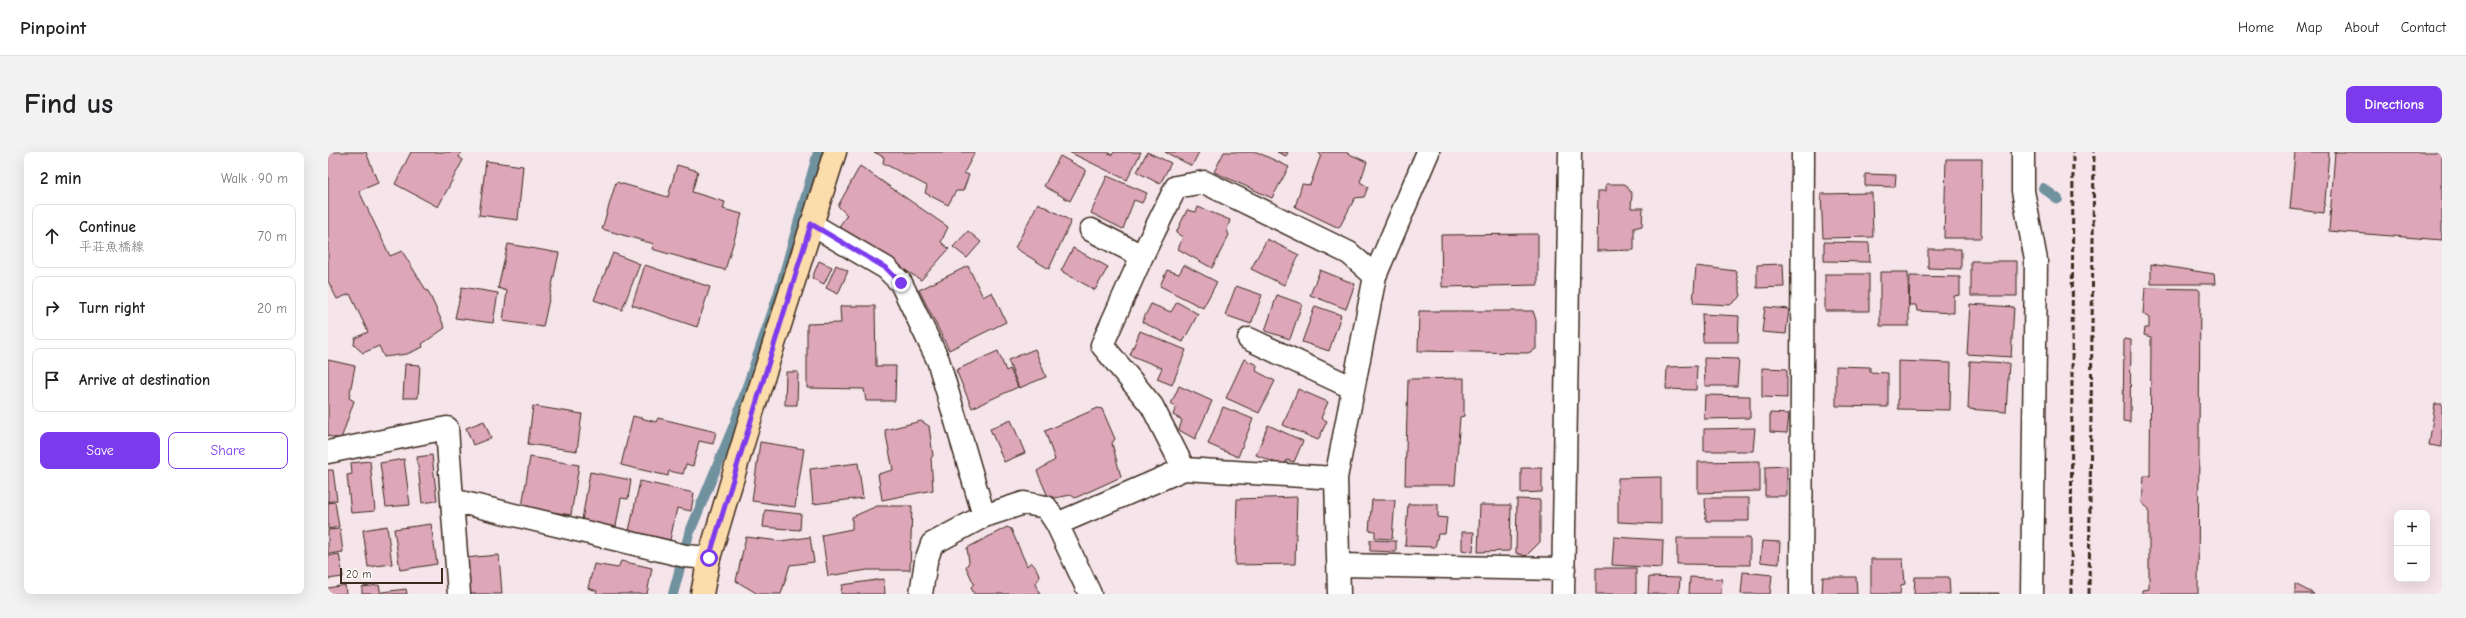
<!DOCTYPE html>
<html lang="en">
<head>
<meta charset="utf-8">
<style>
	body { margin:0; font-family:"Comic Neue","Klee One",sans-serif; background:#f2f2f2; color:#202124 }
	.controls { position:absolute; right:12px; bottom:12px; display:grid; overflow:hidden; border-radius:8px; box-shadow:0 4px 16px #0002 }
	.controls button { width:36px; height:36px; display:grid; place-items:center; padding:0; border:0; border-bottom:1px solid #e0e0e0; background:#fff; color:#202124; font:20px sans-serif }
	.scale { position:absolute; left:12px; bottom:10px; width:103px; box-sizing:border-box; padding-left:4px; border:2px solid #3b2a1e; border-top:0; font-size:11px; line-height:14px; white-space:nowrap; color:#3b2a1e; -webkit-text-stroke:3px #fff; paint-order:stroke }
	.stop { position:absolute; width:12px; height:12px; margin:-9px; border:3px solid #7c3aed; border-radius:50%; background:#fff }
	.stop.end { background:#7c3aed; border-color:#fff; box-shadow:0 1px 4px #0008 }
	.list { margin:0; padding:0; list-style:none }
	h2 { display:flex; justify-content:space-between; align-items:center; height:52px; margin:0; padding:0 16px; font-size:17px }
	h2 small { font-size:13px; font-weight:400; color:#757577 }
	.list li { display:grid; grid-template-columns:26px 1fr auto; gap:12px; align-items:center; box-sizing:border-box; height:64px; margin:0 8px 8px; padding:0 8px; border:1px solid #e0e0e0; border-radius:8px }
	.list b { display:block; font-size:15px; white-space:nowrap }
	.list p { margin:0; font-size:13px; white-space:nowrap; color:#757577 }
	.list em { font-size:13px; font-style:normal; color:#757577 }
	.actions { display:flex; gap:8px; padding:12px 16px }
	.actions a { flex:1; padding:9px 0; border:1px solid #7c3aed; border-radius:8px; text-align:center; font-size:14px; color:#7c3aed }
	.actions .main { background:#7c3aed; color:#fff }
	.icon { flex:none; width:22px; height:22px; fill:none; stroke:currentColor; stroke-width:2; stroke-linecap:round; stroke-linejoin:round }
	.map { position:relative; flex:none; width:2114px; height:442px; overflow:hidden; border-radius:8px }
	header { display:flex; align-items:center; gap:24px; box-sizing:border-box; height:56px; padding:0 20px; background:#fff; border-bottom:1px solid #e0e0e0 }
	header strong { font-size:19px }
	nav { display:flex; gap:22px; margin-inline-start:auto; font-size:14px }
	.intro { display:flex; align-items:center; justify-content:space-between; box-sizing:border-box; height:96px; padding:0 24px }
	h1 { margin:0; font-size:28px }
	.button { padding:10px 18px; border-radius:8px; background:#7c3aed; color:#fff; font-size:14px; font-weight:700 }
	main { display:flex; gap:24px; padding:0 24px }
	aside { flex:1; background:#fff; border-radius:8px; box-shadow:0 4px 16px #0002 }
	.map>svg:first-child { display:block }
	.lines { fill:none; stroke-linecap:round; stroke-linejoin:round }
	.stream { stroke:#70929f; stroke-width:10 }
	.building { fill:#dea6b9; stroke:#3b2a1e }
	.minor-casing { stroke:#3b2a1e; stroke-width:25 }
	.major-casing { stroke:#3b2a1e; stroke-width:25 }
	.minor { stroke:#fff; stroke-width:22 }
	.major { stroke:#fddcac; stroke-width:22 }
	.rail { stroke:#3b2a1e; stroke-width:3; stroke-dasharray:6 3; stroke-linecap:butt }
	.route { stroke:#7c3aed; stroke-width:5 }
</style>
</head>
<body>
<header>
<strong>Pinpoint</strong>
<nav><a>Home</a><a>Map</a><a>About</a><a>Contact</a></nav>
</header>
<div class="intro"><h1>Find us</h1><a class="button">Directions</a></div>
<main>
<aside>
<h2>2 min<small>Walk · 90 m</small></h2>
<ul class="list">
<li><svg class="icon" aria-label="ahead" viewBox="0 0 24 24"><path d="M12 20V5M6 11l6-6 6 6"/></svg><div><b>Continue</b><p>平荘魚橋線</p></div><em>70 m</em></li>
<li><svg class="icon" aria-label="right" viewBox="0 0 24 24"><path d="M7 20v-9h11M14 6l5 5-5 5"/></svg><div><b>Turn right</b></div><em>20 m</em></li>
<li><svg class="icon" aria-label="arrive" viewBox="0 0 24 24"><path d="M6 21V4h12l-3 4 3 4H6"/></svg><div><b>Arrive at destination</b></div></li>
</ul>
<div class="actions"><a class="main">Save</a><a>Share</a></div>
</aside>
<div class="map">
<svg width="2114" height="442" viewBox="0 0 2114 442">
	<rect width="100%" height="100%" fill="#f5e4ea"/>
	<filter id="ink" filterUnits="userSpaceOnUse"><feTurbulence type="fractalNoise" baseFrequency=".025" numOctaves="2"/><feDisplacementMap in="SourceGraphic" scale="8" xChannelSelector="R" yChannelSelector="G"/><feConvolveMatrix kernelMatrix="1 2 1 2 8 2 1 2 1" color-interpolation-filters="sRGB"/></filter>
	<g filter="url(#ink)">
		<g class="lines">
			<path class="stream" d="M1715,36L1730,47
				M345,442L361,382L406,273L450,143L490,0"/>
		</g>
		<path class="building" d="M0,0H38L50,31L31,39L62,104L74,99L98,138L100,139L117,176L94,192L95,195L79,202L56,205L51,194L35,201L26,193L27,186L40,180L22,142L9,147L0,129Z
			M83,0H134L131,5L135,8L110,55L67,32Z
			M546,0H647L636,21L641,23L635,39H628L620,53L597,41L599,34L555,11L556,5Z
			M741,0H779L784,3L786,0H813L799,28Z
			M819,0L843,11L832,32L809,20Z
			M837,0H871L864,14Z
			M896,0H929L961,15L944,46L886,20Z
			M949,0H960L958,4Z
			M990,0H1017L1039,10L1032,30L1040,35L1036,45L1027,46L1011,76L967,55L974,32L982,33L993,3Z
			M1967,0H2001L1996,61L1962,57Z
			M2007,0H2114V88L2001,79Z
			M732,4L758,18L742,49L716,34Z
			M1618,7H1654L1653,86H1616Z
			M158,9L195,14L190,68L151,63Z
			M349,13L370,19L364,40L397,50L395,57L414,62L397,118L324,97L326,92L274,77L288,30L340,45Z
			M532,14L620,75L613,90L621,97L593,128L510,76L519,63L510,54Z
			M1537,22L1568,23L1567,35L1537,34Z
			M779,24L819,41L814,51L806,48L795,77L763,61Z
			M1278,32H1297L1304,42L1303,56H1315L1314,74L1306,76V98L1269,99L1270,39H1278Z
			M1544,41L1545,85L1495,86L1493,42Z
			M710,51L743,69L721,117L687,96Z
			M870,55L902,68L899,78L901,83L884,116L850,97L855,85L848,81L859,58L868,60Z
			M640,79L653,90L639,106L625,95Z
			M1210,82V133L1114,135L1113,83Z
			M939,87L971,103L956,133L923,117Z
			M1496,90L1541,91L1542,110L1496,109Z
			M180,92L231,101L215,175L175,169L179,139L170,136Z
			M745,96L780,115L767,138L733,119Z
			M1600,97H1633V117L1600,116Z
			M285,101L312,112L294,158L266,148Z
			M491,109L504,115L496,132L484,126Z
			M1643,109H1689V144H1643Z
			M1455,112L1456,135L1429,136V113Z
			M1823,112L1886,122L1887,132H1823Z
			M317,113L382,135L369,175L304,153Z
			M508,113L520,119L510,142L498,136Z
			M856,113L889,130L875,156L832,134L839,118L851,122Z
			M640,114L655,145L664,140L678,170L621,198L591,138Z
			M1368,114L1408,119L1413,144L1402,153L1365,151Z
			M992,118L1027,132L1018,157L982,143Z
			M1552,120H1580L1581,174H1552Z
			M1497,122H1541V159H1497Z
			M1582,124L1632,125V143L1626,144V161L1589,159L1588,153H1581Z
			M908,134L934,143L923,172L897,163Z
			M134,135L170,141L165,171L127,166Z
			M1817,136L1870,137L1872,139L1870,442H1814V438L1821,437V357L1814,351L1816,324H1822L1823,185L1816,183L1817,176H1821V166L1815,162Z
			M949,143L974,152L962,187L937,179Z
			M849,150L870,162L855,190L814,170L823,152L843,160Z
			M1642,152L1686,155L1683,205L1639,202Z
			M547,154L548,214H568L567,249H538L536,237L479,236V172L513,171L512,155L514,154Z
			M987,154L1013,163L1001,199L974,190Z
			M1437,155L1461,157L1458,182L1434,180Z
			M1091,159H1205L1208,168V197L1200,201L1090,199Z
			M1374,162L1411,164L1410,190H1375Z
			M812,179L858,198L844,233L829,227L834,216L802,203Z
			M1796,187L1803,188L1802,270L1795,269Z
			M707,197L718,225L691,236L680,208Z
			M670,199L678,219L682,217L690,235L644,256L628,218Z
			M1376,206L1411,207L1409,234H1377Z
			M916,207L929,213L928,219L947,229L931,261L898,246Z
			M0,208L27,214L21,246L26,249L13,287L0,284Z
			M1570,209L1623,211L1622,258L1570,257Z
			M1642,209L1681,211L1678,260L1640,257Z
			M77,212L92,213L90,246H75Z
			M1369,214L1368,238L1338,237L1339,215Z
			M1508,214L1542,215V220L1560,221V255L1508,254Z
			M1434,216L1459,217V246L1434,245Z
			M458,220H470L469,253H457Z
			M1136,226V264L1132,265L1127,333H1077L1080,227Z
			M851,234L884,249L867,287L851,278L854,268L845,263L848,255L843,252Z
			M970,237L1000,250L993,266L999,269L990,288L955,273Z
			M1377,243L1422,244V266L1376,267Z
			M2107,252H2114V295L2101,293Z
			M205,254L254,262L249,299L200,292Z
			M895,255L925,267L910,305L880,292Z
			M770,256L774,257L787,287L784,291L793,325L747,346L743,343L721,347L709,319L727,308L717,279Z
			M1442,261L1461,262L1459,281L1442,280Z
			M305,264L328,270L330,266L388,280L385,292L371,289L365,314L358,312L355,322L341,319L340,324L293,313Z
			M683,268L697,301L676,310L662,277Z
			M156,269L163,286L145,293L138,276Z
			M593,269L601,274L605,304L603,306L605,338L554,348L550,322L565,318L557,278Z
			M940,273L975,289L966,310L959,308L956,314L928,303Z
			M1427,276L1425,299H1376V277Z
			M432,290L476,297L467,355L424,349Z
			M104,303L109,349L94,351L89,305Z
			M202,305L251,313L243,363L194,355Z
			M76,307L82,353L58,355L52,311Z
			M42,309L47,359L23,361L19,323L24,322L23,311Z
			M1432,309V339L1370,341V310Z
			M530,311L535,346L485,352L482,317Z
			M1459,314V344H1437V315Z
			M1193,316H1214V340L1193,341Z
			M0,318H5L9,348L0,350Z
			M262,320L303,328L300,347L293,346L287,380L253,374Z
			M1333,325V372L1290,370V326Z
			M312,329L366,341L363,359L349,356L342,388L301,379Z
			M969,345L967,412L907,413L909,347Z
			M1377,346H1421V369H1378Z
			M1189,347L1212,348V390L1198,404L1188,401Z
			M1044,348H1067L1064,387L1047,386V379L1041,378Z
			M7,350L11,375L0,377V351Z
			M1080,352H1110V365L1119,366L1117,382H1110L1107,395L1077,394Z
			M1152,353H1183L1182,399L1150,400Z
			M549,354H584L582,418H540L500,424L494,383L524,377V365Z
			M437,358L473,362L472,378L435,375Z
			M103,372L109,412L72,418L66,377Z
			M59,374L64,412L40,415L35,378Z
			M679,375L683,377L699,414L703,410L708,416L712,425L707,432L712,442H646L643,435L646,432L638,415L641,410L639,396Z
			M12,377L15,400L0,402V378Z
			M1134,380H1146L1145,400L1134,398Z
			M418,385L452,389L482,385L486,410L462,413L453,442H430L408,429Z
			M1286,385L1335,388L1334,416L1284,413Z
			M1349,386H1422V413L1349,412Z
			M1042,388L1068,389V400L1042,399Z
			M1434,389L1452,390L1451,412L1432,410Z
			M11,402L15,425L0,427V404Z
			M171,403L174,442H139L136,406Z
			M1543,407H1575L1577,432L1573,433L1572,442H1543Z
			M293,409L324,416L319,442H268L269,439L260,436L266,412L290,416Z
			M1268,416H1308V442H1268Z
			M1415,420L1444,423L1442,442H1413Z
			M1321,425L1352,426L1351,442H1320Z
			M1362,425L1394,427L1393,442H1361Z
			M1495,425H1528L1529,442H1494Z
			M1587,425H1621L1622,442H1586Z
			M556,427L557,442H513L514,433Z
			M1967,432L1986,442H1967Z
			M17,433L18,442H0V436Z
			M51,433L53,442H34V435Z
			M78,437L79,442H54V440Z
			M1631,441H1671V442H1631Z"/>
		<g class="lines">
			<g class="minor-casing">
				<path id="minor" d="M1695,0V39L1708,108L1704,442
					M483,72L558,116L573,131L610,208L656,364
					M763,78L814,104L774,193L824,254L856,317
					M814,104L848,35L876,30L1021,101L1047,124
					M921,187L1025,236
					M0,300L119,276L124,348L357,404L381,406
					M124,348L131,442
					M1011,413L1236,417
					M593,442L598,409L604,392L656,364L696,351L718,355L729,372
					M762,442L729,372L856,317L1008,326
					M1011,442L1008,326L1047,124L1100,0
					M1235,442L1242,0
					M1473,442L1475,0"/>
			</g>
			<g class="major-casing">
				<path id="major" d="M374,442L381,406L424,261L507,0"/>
			</g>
			<use href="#minor" class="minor"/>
			<use href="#major" class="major"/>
			<path class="rail" d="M1743,442L1745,0
				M1761,442L1766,0"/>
		</g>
	</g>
	<g class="lines" filter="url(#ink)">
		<path class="route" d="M381,406L483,72L558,116L573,131"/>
	</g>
</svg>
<div class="controls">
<button>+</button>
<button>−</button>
</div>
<div class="scale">20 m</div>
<div class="stop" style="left:381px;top:406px"></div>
<div class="stop end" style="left:573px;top:131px"></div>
</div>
</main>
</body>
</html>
